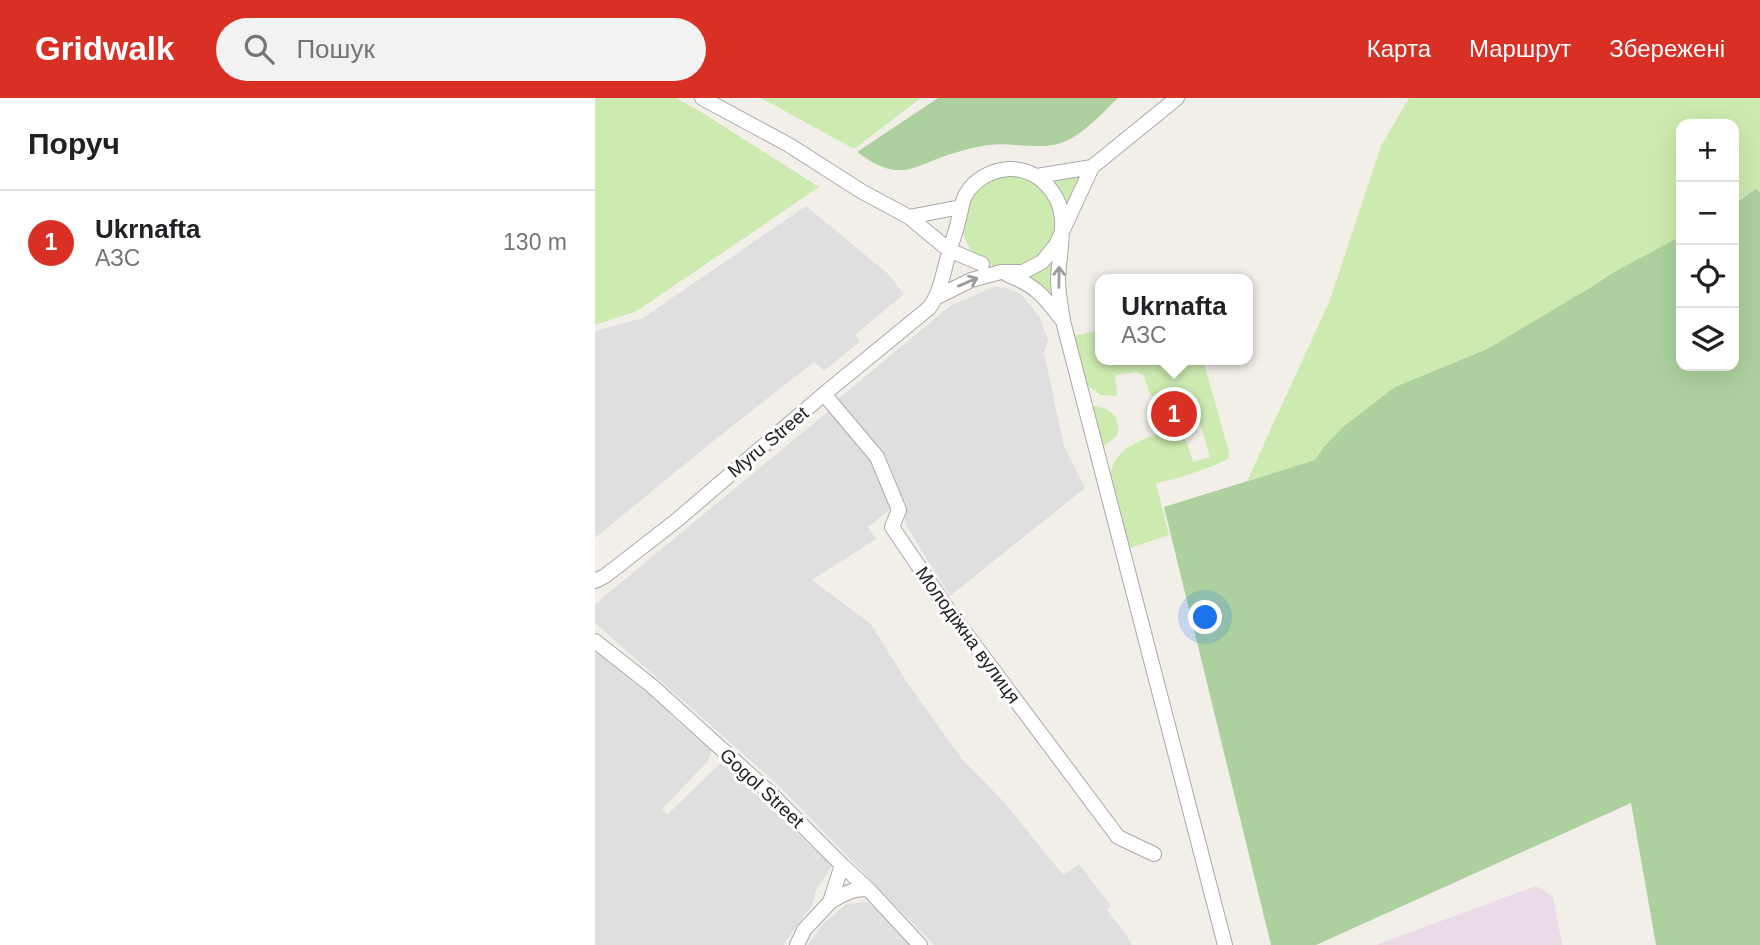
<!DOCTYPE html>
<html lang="uk">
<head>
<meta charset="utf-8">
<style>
	body { margin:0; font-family:Arial,sans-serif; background:#f2f2f2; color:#202124 }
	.controls { position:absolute; right:21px; top:21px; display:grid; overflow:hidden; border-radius:14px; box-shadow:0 7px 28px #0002 }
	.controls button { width:63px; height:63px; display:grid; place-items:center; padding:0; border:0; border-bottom:2px solid #e0e0e0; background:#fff; color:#202124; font:35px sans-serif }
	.you { position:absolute; left:611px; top:520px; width:24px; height:24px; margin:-18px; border:5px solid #fff; border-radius:50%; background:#1a73e8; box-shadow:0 0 0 10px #1a73e833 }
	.badge { display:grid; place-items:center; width:46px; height:46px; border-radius:50%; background:#d93025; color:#fff; font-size:23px; font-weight:700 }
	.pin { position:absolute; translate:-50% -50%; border:4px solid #fff; box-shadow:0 2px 7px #0006 }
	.popup { position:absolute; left:500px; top:176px; width:158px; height:91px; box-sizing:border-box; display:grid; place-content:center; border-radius:14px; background:#fff; filter:drop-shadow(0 2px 5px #0005); font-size:23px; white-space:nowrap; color:#757577 }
	.popup b { font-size:26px; color:#202124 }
	.popup::after { content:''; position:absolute; left:50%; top:100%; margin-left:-14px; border:14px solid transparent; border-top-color:#fff }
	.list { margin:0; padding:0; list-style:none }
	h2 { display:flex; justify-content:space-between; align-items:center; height:91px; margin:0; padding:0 28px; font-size:30px }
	h2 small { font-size:23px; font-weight:400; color:#757577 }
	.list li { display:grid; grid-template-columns:46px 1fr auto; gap:21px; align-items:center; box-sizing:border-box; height:105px; padding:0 28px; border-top:2px solid #e0e0e0 }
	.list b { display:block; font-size:26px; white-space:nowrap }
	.list p { margin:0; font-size:23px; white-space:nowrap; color:#757577 }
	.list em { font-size:23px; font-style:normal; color:#757577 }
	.icon { flex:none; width:38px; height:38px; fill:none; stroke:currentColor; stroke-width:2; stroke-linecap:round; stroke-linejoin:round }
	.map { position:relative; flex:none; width:1165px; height:847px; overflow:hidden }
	header { display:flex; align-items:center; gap:42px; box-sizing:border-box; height:98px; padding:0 35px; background:#d93025; color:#fff }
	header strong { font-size:33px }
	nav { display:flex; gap:38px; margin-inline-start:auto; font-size:24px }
	.search { width:490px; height:63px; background:#f2f2f2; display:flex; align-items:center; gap:18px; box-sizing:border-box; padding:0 24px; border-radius:38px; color:#757577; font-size:26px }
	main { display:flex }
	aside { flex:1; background:#fff }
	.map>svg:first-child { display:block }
	.residential { fill:#e0dfdf }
	.industrial { fill:#ebdbe8 }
	.grass { fill:#cdebb0 }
	.forest { fill:#add19e }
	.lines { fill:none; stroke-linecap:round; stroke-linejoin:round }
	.minor-casing { stroke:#a9a9a9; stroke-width:16 }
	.minor { stroke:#fff; stroke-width:14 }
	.oneway { stroke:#9c9c9c }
	.labels { text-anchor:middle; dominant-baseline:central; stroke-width:6; stroke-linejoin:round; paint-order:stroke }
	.street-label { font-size:19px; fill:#222; stroke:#fff }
</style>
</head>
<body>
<header>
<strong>Gridwalk</strong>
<div class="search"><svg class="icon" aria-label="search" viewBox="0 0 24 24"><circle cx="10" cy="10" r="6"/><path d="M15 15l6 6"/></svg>Пошук</div>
<nav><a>Карта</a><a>Маршрут</a><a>Збережені</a></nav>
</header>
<main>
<aside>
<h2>Поруч<small></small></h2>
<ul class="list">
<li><span class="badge">1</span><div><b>Ukrnafta</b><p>АЗС</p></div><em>130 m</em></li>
</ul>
</aside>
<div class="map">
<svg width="1165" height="847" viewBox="0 0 1165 847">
	<rect width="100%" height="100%" fill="#f2efe9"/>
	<path class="residential" d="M211,108L292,175L309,196L260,237L265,243L229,273L219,264L117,344L0,440V233L48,220Z
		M399,189L411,190L426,196L444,218L453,242L449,254L469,348L490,390L355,498L311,427L309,412L293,368L243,301L355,208Z
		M236,311L276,358L298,409L273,429L281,441L217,482L276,526L313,586L367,661L409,704L468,777L484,766L516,808L512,812L531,836L537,847H339L181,685L0,525V506Z
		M0,553L73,611L76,617L117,652L113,663L67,711L72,717L127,664L237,768L221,792L217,807L188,847H0Z
		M273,804L306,835L315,847H213L226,828L251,806Z"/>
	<path class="industrial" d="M938,789H943L958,799L967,847H781Z"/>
	<path class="grass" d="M0,0H81L111,17L224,89L42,213L0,227Z
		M166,0H326L259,51Z
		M814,0H1165V94L1159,91L1139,107V26H1086V138L1019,174L998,188L892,251L800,289L728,350L720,362L652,383L735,202L786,48Z
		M487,77L472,107L457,84Z
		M367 124a47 47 0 1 1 94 0a47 47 0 1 1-94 0Z
		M459,164L460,199L435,179Z
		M505,232V262H608L634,354L633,361C612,371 583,381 561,385L574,437L530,452L515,378C519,347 553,339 580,331L586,332L589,336L598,364L615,359L596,294L582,295L562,301L555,296L548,277L541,274L520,277L522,298L506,297L491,287L475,239Z
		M501,308C518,311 526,321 522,338L509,348H503L497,309Z"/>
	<path class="forest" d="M343,0H523C507,15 490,35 469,44C446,53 418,44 394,47C377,49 358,55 342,61C331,65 318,72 306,72C289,73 275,63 262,54Z
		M1160,91L1165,94V847H1061L1036,705L721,847H676L569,409L720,362L728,350L748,329L800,289L892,251L998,188L1019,174L1086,138V268H1139V107Z"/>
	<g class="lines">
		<g class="minor-casing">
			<path id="minor" d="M107,0L194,47L266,93L314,119L354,152L387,166
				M442,78L497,69
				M314,119L366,109
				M413,177C442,188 449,199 468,223
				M342,199L376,182L406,174H428L447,164L461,147L497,69L582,0
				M229,296L282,359L304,412L297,429L354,513L523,739L559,756
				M0,483L10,478L82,422L229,296L334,210C346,194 348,174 354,155C356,145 361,135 363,124C366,115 366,107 370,98C378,82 396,72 414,71C442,70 465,94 467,121C468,141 464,161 463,181C463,195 466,209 468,223L630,847
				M0,543L57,588L174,694L247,767L274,792L325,847
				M235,804C247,797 259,789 274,792
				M202,847L209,832L235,804L247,767"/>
		</g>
		<use href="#minor" class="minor"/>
	</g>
	<defs><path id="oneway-shaft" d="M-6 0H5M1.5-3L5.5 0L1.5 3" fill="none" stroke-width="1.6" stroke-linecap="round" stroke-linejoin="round" transform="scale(1.75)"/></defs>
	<g class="oneway">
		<use href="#oneway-shaft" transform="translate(464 179) rotate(-89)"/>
		<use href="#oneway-shaft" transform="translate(373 184) rotate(-23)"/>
	</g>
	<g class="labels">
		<g class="street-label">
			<text transform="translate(173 344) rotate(-40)">Myru Street</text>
			<text transform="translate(373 537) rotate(54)">Молодіжна вулиця</text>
			<text transform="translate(167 690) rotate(43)">Gogol Street</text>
		</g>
	</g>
</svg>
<div class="controls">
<button>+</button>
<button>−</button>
<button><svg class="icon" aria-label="locate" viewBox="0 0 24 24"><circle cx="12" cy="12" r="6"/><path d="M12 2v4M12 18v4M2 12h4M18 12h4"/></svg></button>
<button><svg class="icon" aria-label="layers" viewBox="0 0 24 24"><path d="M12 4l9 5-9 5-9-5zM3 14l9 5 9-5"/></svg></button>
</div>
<div class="you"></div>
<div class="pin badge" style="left:579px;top:316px">1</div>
<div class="popup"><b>Ukrnafta</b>АЗС</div>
</div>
</main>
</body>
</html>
